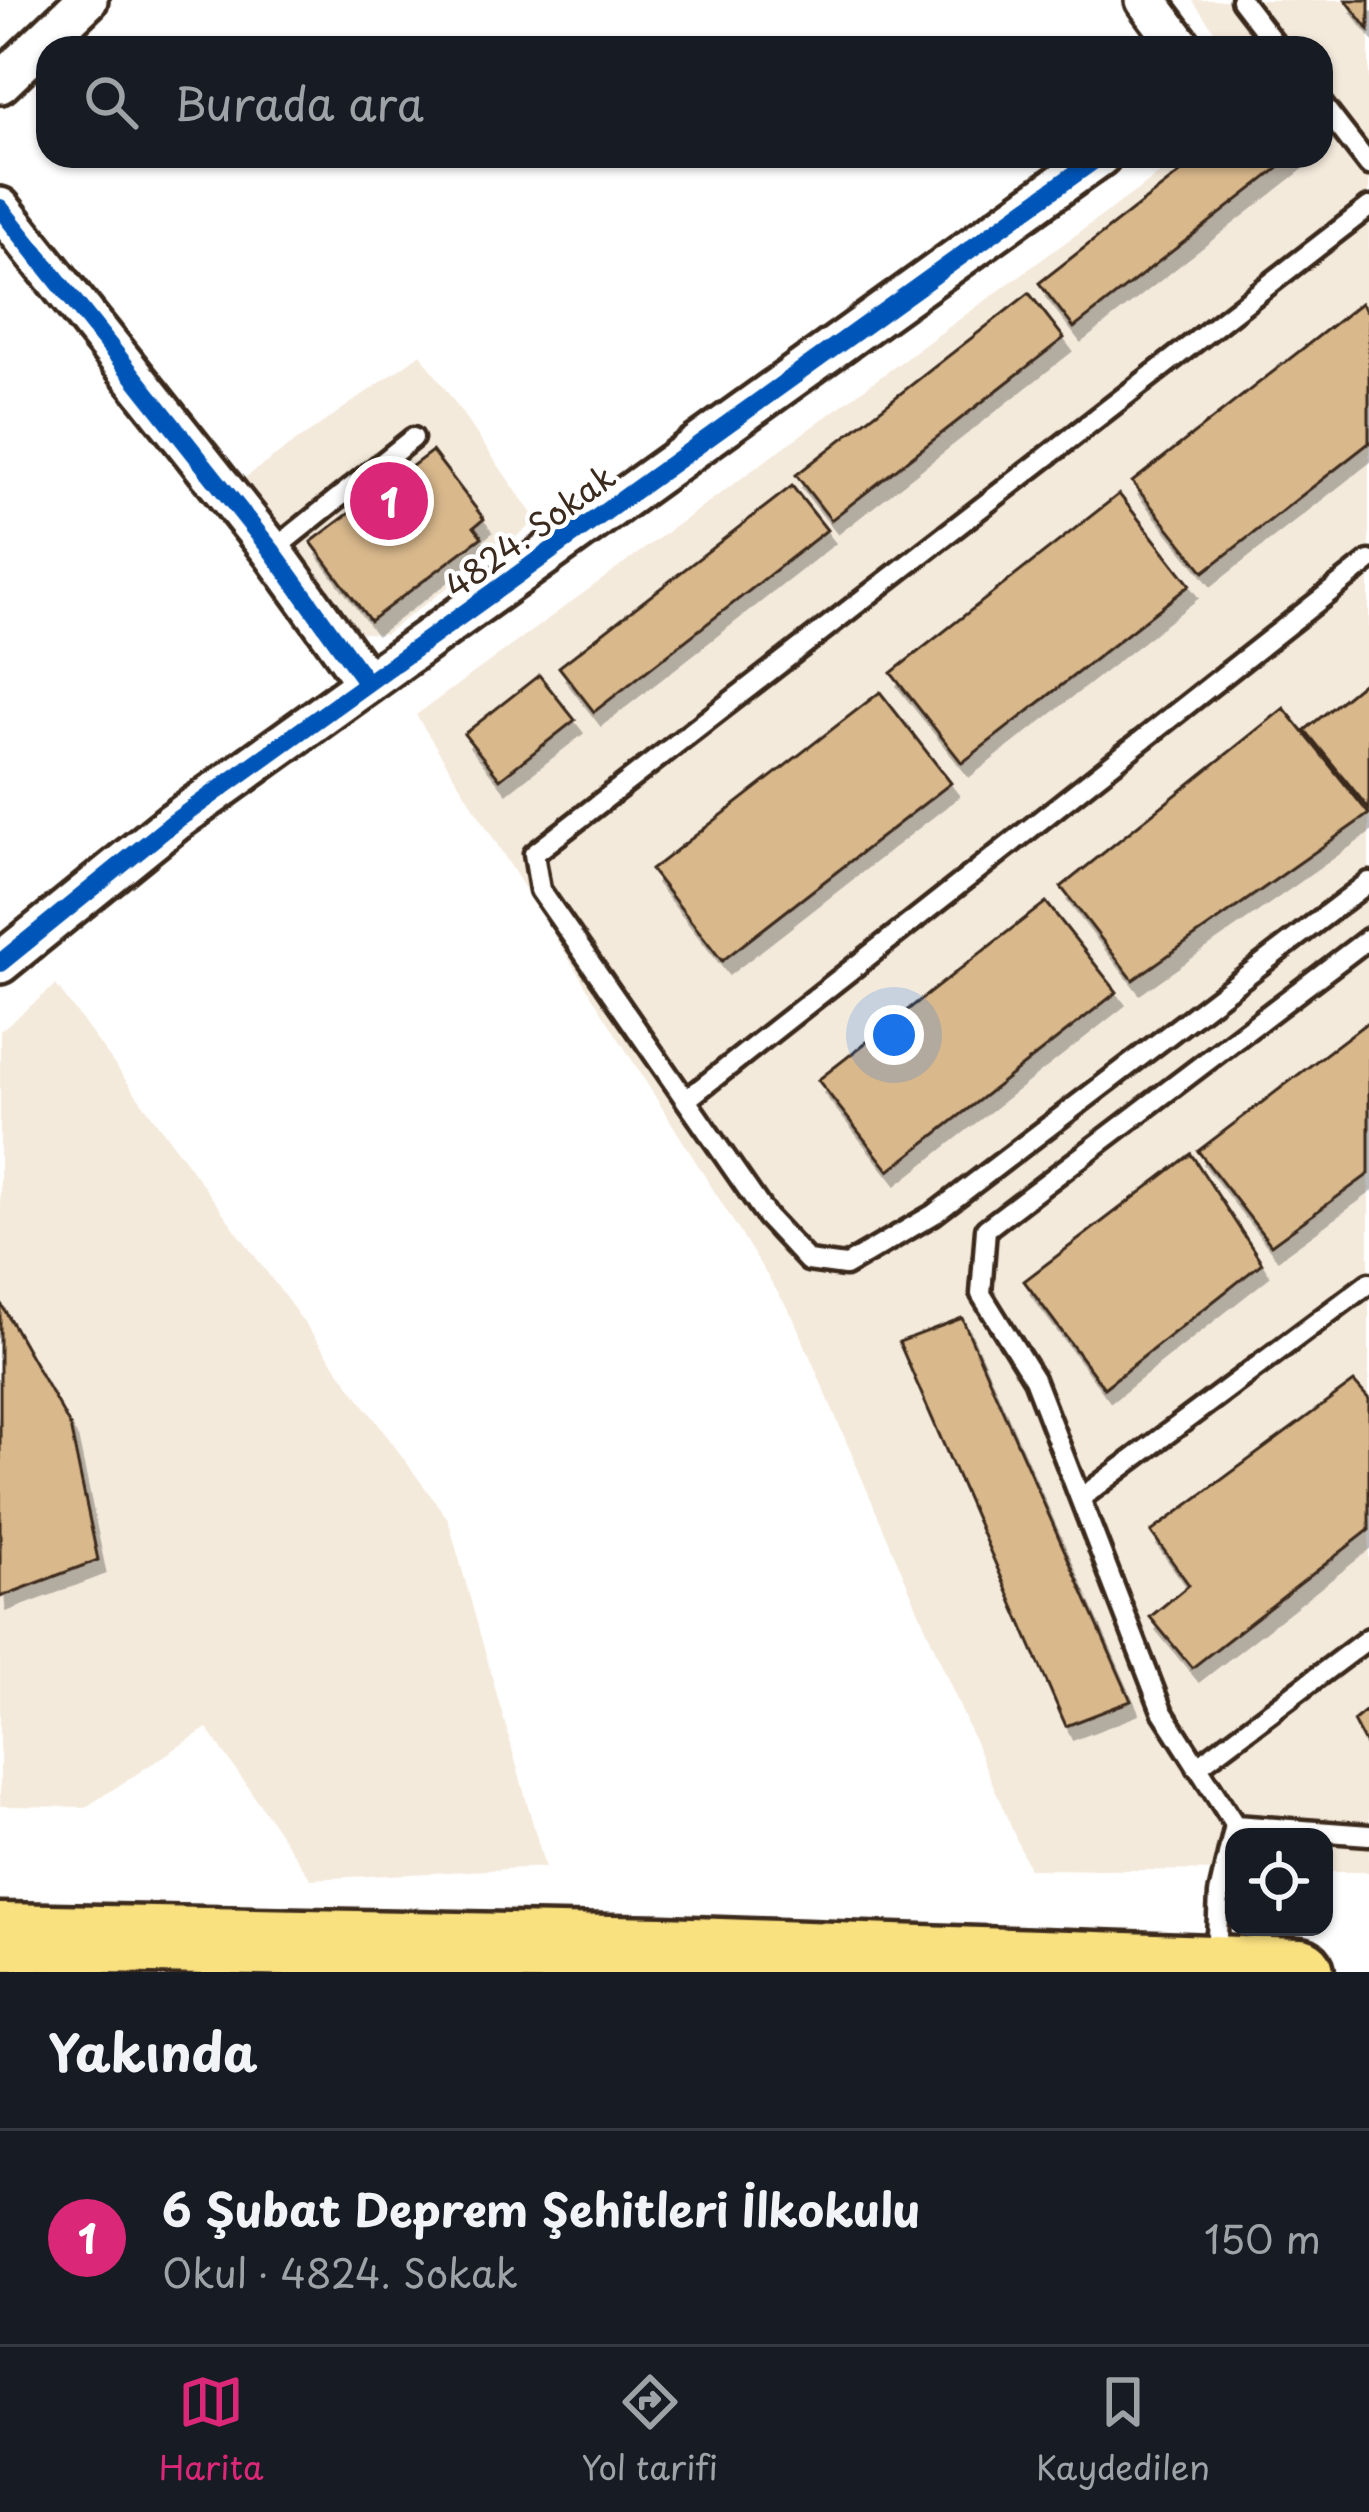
<!DOCTYPE html>
<html lang="tr">
<head>
<meta charset="utf-8">
<style>
	body { margin:0; font-family:"Playpen Sans",sans-serif; background:#20242c; color:#f1f3f6 }
	.controls { position:absolute; right:36px; bottom:36px; display:grid; overflow:hidden; border-radius:24px; box-shadow:0 3px 9px #0004 }
	.controls button { width:108px; height:108px; display:grid; place-items:center; padding:0; border:0; border-bottom:3px solid #363941; background:#171b24; color:#f1f3f6; font:60px sans-serif }
	.you { position:absolute; left:894px; top:1035px; width:42px; height:42px; margin:-30px; border:9px solid #fff; border-radius:50%; background:#1a73e8; box-shadow:0 0 0 18px #1a73e833 }
	.badge { display:grid; place-items:center; width:78px; height:78px; border-radius:50%; background:#db2777; color:#fff; font-size:39px; font-weight:700 }
	.pin { position:absolute; translate:-50% -50%; border:6px solid #fff; box-shadow:0 3px 12px #0006 }
	.list { margin:0; padding:0; list-style:none }
	h2 { display:flex; justify-content:space-between; align-items:center; height:156px; margin:0; padding:0 48px; font-size:51px }
	h2 small { font-size:39px; font-weight:400; color:#9ea1a6 }
	.list li { display:grid; grid-template-columns:78px 1fr auto; gap:36px; align-items:center; box-sizing:border-box; height:216px; padding:0 48px; border-top:3px solid #363941 }
	.list b { display:block; font-size:45px; white-space:nowrap }
	.list p { margin:0; font-size:39px; white-space:nowrap; color:#9ea1a6 }
	.list em { font-size:39px; font-style:normal; color:#9ea1a6 }
	.icon { flex:none; width:66px; height:66px; fill:none; stroke:currentColor; stroke-width:2; stroke-linecap:round; stroke-linejoin:round }
	.map { position:relative; flex:none; width:1369px; height:1972px; overflow:hidden }
	.search { position:absolute; background:#171b24; box-shadow:0 3px 9px #0004; left:36px; right:36px; top:36px; height:132px; display:flex; align-items:center; gap:30px; box-sizing:border-box; padding:0 42px; border-radius:36px; color:#9ea1a6; font-size:45px }
	.sheet { height:372px; background:#171b24 }
	nav { display:flex; justify-content:space-around; align-items:center; box-sizing:border-box; height:168px; border-top:3px solid #363941; background:#171b24; font-size:33px; color:#9ea1a6 }
	nav a { display:grid; justify-items:center; gap:6px }
	nav .on { color:#db2777 }
	.map>svg:first-child { display:block }
	.built { fill:#f4eadc }
	.building { fill:#d9b88c; stroke:#3b2a1e; stroke-width:3; filter:url(#shadow) }
	.lines { fill:none; stroke-linecap:round; stroke-linejoin:round }
	.lane-casing { stroke:#3b2a1e; stroke-width:27 }
	.street-casing { stroke:#3b2a1e; stroke-width:48 }
	.highway-casing { stroke:#3b2a1e; stroke-width:75 }
	.lane { stroke:#fff; stroke-width:18 }
	.street { stroke:#fff; stroke-width:39 }
	.highway { stroke:#fae180; stroke-width:66 }
	.cycleway-casing { stroke:#fff; stroke-width:26 }
	.cycleway { stroke:#0057b8; stroke-width:18 }
	.labels { text-anchor:middle; dominant-baseline:central; stroke-width:9; stroke-linejoin:round; paint-order:stroke }
	.street-label { font-size:33px; fill:#3b2a1e; stroke:#fff }
</style>
</head>
<body>
<div class="map">
<svg width="1369" height="1972" viewBox="0 0 1369 1972">
	<defs>
		<filter id="shadow"><feDropShadow dx="7" dy="13" stdDeviation="0" flood-color="#0004"/></filter>
	</defs>
	<rect width="100%" height="100%" fill="#fff"/>
	<filter id="ink" filterUnits="userSpaceOnUse"><feTurbulence type="fractalNoise" baseFrequency=".00833" numOctaves="2"/><feDisplacementMap in="SourceGraphic" scale="24" xChannelSelector="R" yChannelSelector="G"/><feConvolveMatrix kernelMatrix="1 2 1 2 8 2 1 2 1" color-interpolation-filters="sRGB"/></filter>
	<g filter="url(#ink)">
		<path class="built" d="M1192,0H1369V1872H1324V1837H1234V1871L1029,1869L793,1317L416,715L1184,156H1321V48H1227Z
			M421,354L537,521L385,634L348,632L240,481Z
			M56,985L448,1519L545,1867L311,1879L207,1728L86,1807L0,1806V1031Z"/>
		<path class="building" d="M1346,0H1369V30Z
			M1202,156H1294L1074,328L1039,283Z
			M1029,293L1064,338L831,520L796,475Z
			M1361,303L1369,314V443L1204,572L1132,482Z
			M432,451L484,519L474,527L482,537L370,621L311,542Z
			M792,486L827,530L594,712L559,667Z
			M1119,494L1190,585L962,763L891,673Z
			M539,675L575,720L500,779L464,734Z
			M1369,678V809L1305,730Z
			M880,692L951,783L722,961L651,870Z
			M1284,708L1369,814L1133,980L1061,887Z
			M1046,902L1117,992L889,1171L818,1080Z
			M1369,1021V1174L1271,1245L1198,1151Z
			M1191,1154L1262,1263L1104,1388L1024,1281Z
			M0,1302L70,1426L98,1560L0,1597Z
			M962,1318L1131,1701L1066,1726L899,1342Z
			M1354,1382L1369,1399V1530L1192,1668L1150,1617L1189,1585L1151,1532Z
			M1369,1708V1751L1353,1721Z"/>
		<g class="lines">
			<g class="lane-casing">
				<path id="lane" d="M1241,0L1278,48
					M1321,103L1369,165
					M1369,207L534,854L540,890L767,1217L808,1261L845,1266L934,1214L1369,882
					M272,551L413,438
					M1369,938L986,1229L981,1294L1034,1379L1162,1711L1235,1825L1369,1835
					M686,1100L1369,561
					M1081,1498L1369,1283
					M1197,1767L1369,1638
					M1216,1958L1219,1894L1235,1825"/>
			</g>
			<g class="street-casing">
				<path id="street" d="M1146,0L1182,48
					M0,83L87,0
					M0,208L272,551L367,683
					M0,963L174,822L1100,156"/>
			</g>
			<g class="highway-casing">
				<path id="highway" d="M0,1937L663,1950L1300,1972"/>
			</g>
			<use href="#lane" class="lane"/>
			<use href="#street" class="street"/>
			<use href="#highway" class="highway"/>
			<g class="cycleway-casing">
				<path id="cycleway" d="M0,208L272,551L367,683
					M0,963L174,822L1100,156"/>
			</g>
			<use href="#cycleway" class="cycleway"/>
		</g>
	</g>
	<g class="labels">
		<g class="street-label">
			<text transform="translate(529 530) rotate(-36)">4824. Sokak</text>
		</g>
	</g>
</svg>
<div class="controls">
<button><svg class="icon" aria-label="locate" viewBox="0 0 24 24"><circle cx="12" cy="12" r="6"/><path d="M12 2v4M12 18v4M2 12h4M18 12h4"/></svg></button>
</div>
<div class="you"></div>
<div class="pin badge" style="left:389px;top:501px">1</div>
<div class="search"><svg class="icon" aria-label="search" viewBox="0 0 24 24"><circle cx="10" cy="10" r="6"/><path d="M15 15l6 6"/></svg>Burada ara</div>
</div>
<section class="sheet">
<h2>Yakında<small></small></h2>
<ul class="list">
<li><span class="badge">1</span><div><b>6 Şubat Deprem Şehitleri İlkokulu</b><p>Okul · 4824. Sokak</p></div><em>150 m</em></li>
</ul>
</section>
<nav>
<a class="on"><svg class="icon" aria-label="map" viewBox="0 0 24 24"><path d="M3 6l6-2 6 2 6-2v14l-6 2-6-2-6 2zM9 4v14M15 6v14"/></svg>Harita</a>
<a><svg class="icon" aria-label="directions" viewBox="0 0 24 24"><path d="M12 3l9 9-9 9-9-9zM9 14v-3h6M13 9l2 2-2 2"/></svg>Yol tarifi</a>
<a><svg class="icon" aria-label="saved" viewBox="0 0 24 24"><path d="M7 4h10v16l-5-4-5 4z"/></svg>Kaydedilen</a>
</nav>
</body>
</html>
